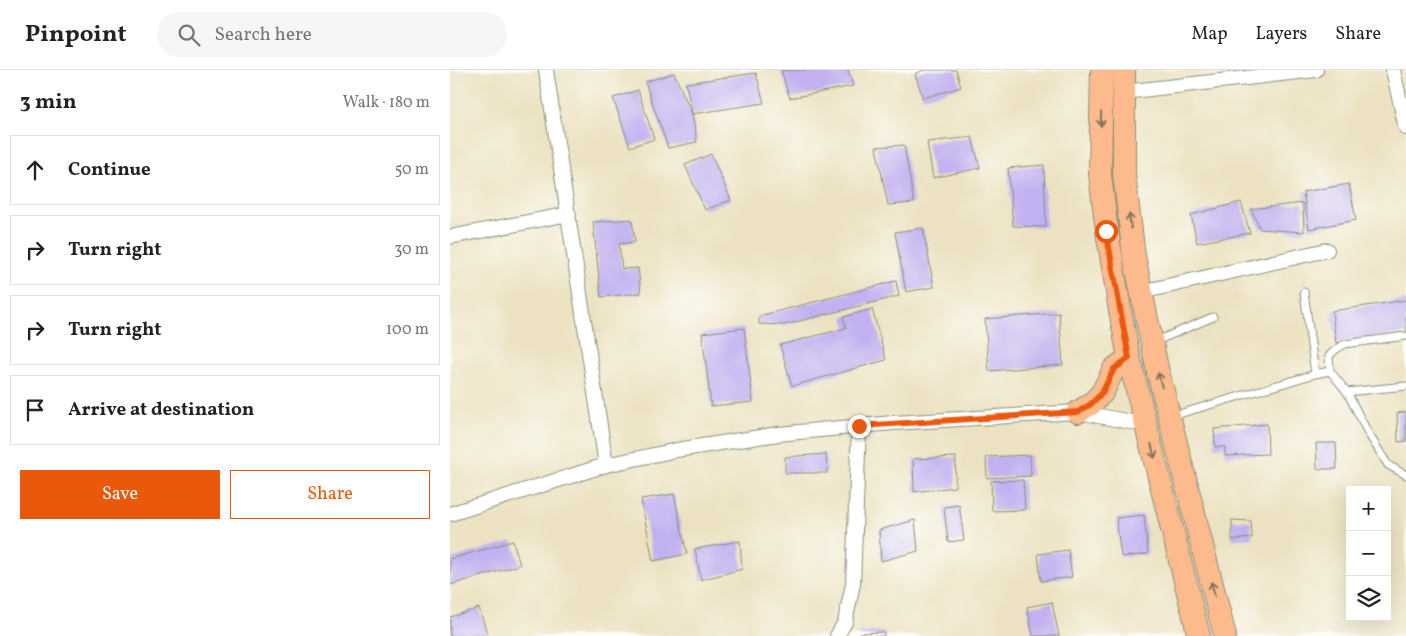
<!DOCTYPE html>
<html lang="en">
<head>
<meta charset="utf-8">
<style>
	body { margin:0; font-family:Vollkorn,serif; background:#f6f6f6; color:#222 }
	.controls { position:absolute; right:15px; bottom:15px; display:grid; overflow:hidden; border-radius:0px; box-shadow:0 5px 20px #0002 }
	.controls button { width:45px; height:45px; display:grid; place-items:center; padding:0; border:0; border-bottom:1px solid #e0e0e0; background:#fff; color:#222; font:25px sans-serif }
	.stop { position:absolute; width:15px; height:15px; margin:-11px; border:4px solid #ea580c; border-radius:50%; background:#fff }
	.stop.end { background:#ea580c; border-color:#fff; box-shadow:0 1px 5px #0008 }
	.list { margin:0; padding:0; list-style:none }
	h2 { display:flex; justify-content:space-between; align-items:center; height:65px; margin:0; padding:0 20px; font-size:21px }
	h2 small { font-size:16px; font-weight:400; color:#767676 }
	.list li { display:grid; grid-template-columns:32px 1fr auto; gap:15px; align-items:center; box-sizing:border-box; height:70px; margin:0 10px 10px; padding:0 10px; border:1px solid #e0e0e0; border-radius:0px }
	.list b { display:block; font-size:19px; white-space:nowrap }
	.list em { font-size:16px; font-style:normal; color:#767676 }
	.actions { display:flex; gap:10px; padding:15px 20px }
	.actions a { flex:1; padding:11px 0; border:1px solid #ea580c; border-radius:0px; text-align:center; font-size:18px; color:#ea580c }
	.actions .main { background:#ea580c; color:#fff }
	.icon { flex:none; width:28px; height:28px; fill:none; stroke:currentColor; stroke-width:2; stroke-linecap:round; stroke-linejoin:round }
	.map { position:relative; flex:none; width:956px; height:566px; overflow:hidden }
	header { display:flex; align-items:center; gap:30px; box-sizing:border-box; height:70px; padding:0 25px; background:#fff; border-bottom:1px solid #e0e0e0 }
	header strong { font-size:24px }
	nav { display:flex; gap:28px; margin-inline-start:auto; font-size:18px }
	.search { width:350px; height:45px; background:#f6f6f6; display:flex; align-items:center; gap:12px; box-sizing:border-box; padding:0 18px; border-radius:28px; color:#767676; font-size:19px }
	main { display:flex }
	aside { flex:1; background:#fff }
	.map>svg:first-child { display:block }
	.building { fill:#c1b1f0 }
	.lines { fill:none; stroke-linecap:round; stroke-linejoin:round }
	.lane-casing { stroke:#86907a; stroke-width:9 }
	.street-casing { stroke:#86907a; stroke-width:16 }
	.primary-casing { stroke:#86907a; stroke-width:24 }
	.lane { stroke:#fff; stroke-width:7 }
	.street { stroke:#fff; stroke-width:14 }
	.primary { stroke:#fcba8d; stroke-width:22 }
	.oneway { stroke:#82755c }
	.route { stroke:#ea580c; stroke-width:6 }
</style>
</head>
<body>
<header>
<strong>Pinpoint</strong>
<div class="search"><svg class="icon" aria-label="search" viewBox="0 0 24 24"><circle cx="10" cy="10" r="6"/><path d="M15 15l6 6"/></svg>Search here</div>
<nav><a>Map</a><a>Layers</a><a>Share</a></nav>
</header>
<main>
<aside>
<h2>3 min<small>Walk · 180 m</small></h2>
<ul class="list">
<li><svg class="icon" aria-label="ahead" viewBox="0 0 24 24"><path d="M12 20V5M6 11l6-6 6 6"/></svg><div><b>Continue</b></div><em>50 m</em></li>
<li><svg class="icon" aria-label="right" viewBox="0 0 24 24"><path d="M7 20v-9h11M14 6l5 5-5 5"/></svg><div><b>Turn right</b></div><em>30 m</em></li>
<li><svg class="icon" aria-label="right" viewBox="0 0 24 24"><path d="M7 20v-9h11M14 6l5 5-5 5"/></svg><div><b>Turn right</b></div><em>100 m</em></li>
<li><svg class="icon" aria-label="arrive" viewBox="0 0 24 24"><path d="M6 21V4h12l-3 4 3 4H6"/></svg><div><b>Arrive at destination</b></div></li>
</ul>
<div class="actions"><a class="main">Save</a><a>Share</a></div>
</aside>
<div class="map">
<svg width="956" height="566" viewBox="0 0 956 566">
	<rect width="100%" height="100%" fill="#fdfcf7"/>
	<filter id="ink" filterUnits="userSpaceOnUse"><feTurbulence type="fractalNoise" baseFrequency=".02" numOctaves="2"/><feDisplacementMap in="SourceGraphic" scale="10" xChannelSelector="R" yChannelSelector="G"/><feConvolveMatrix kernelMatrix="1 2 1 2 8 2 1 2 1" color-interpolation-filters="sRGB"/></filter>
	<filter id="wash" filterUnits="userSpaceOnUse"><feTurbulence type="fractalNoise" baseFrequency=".0096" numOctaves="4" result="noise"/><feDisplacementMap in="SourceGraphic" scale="20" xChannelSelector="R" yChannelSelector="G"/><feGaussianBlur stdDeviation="1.12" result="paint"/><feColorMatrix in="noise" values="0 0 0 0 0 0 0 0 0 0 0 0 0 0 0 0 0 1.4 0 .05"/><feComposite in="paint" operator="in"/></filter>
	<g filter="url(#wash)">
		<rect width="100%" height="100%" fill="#ece2c1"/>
		<g id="blocks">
			<path class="building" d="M339,0H398L403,16L340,28L331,1Z
				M474,0H506L511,17L473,28L465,4Z
				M224,3L242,44L247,72L218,78L195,12Z
				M306,3L314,33L242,44L236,13Z
				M188,20L204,69L180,77L163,28Z
				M522,67L530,98L483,108L477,72Z
				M454,75L464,133L438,135L426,77Z
				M261,84L281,130L255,140L235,95Z
				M594,95L596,157L563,156L558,98Z
				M899,114L906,150L859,159L853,122Z
				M791,132L800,163L747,173L741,145Z
				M853,133L854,162L810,159L801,139Z
				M182,149L185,172L169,174L172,199L188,198L191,223L151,227L143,152Z
				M473,158L484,217L456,222L445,162Z
				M446,211L449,226L334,255L309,254V246Z
				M956,230V263L886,273L882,241Z
				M422,239L436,290L342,316L330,275L396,258L393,247Z
				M609,243L613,295L539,301L535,249Z
				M294,258L303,332L261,336L252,263Z
				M956,342V371L948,372L947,343Z
				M817,354L818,384L775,386V377H765L764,359Z
				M866,373H886L887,399H867Z
				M376,384L377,403H335V387Z
				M580,385L581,406L537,408L536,387Z
				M506,387L505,417L464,422L463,389Z
				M573,410L575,440L542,441L541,411Z
				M224,424L237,484L203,491L191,429Z
				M509,435L514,470L498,472L494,437Z
				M694,445L698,484L671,487L666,448Z
				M465,450L468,481L431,491L429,460Z
				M782,450L801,451L802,468L782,470Z
				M63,471L70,495L0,515V489Z
				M290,471L292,499L251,510L245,479Z
				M618,480L622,507L591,511L588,484Z
				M602,532L609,566H583L577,537Z
				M29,538L38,566H0V547Z
				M434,562V566H410L409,563Z"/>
		</g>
	</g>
	<g filter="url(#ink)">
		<use href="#blocks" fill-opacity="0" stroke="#86907a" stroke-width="1"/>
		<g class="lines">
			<g class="lane-casing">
				<path id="lane" d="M854,222L865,304
					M956,266L895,274L885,280L879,286L880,301L897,322L918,363L938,395L956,405
					M704,272L763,247
					M897,322L956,316
					M722,346L865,304L880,301"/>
			</g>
			<g class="street-casing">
				<path id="street" d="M96,0L156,395
					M943,0L956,58
					M674,22L866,0
					M0,167L119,144
					M691,222L877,180
					M0,444L156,395L227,380L328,364L443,353L628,342L697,355
					M387,566L395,552L403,514L409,356"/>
			</g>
			<g class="primary-casing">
				<path id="primary" d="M652,0L650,104L657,161L670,240L679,288L749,566
					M674,0V104L684,186L707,298L775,566
					M628,342L641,334L652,323L664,299L679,288"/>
			</g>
			<use href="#lane" class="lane"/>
			<use href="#street" class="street"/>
			<use href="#primary" class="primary"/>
		</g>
		<defs><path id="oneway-shaft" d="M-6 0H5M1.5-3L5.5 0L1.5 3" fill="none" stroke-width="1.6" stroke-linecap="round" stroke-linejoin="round" transform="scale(1.25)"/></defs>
		<g class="oneway">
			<use href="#oneway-shaft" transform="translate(651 49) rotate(91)"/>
			<use href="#oneway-shaft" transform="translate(680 151) rotate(-97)"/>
			<use href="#oneway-shaft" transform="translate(710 310) rotate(-104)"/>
			<use href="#oneway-shaft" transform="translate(703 381) rotate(76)"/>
			<use href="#oneway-shaft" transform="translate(763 519) rotate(-104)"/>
		</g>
	</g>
	<g class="lines" filter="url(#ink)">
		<path class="route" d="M409,356L628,342L641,334L652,323L664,299L679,288L656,161"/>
	</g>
</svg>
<div class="controls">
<button>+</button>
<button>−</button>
<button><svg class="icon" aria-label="layers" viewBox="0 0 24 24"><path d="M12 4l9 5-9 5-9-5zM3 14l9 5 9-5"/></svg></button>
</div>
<div class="stop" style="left:656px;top:161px"></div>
<div class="stop end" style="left:409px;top:356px"></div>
</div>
</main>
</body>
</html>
